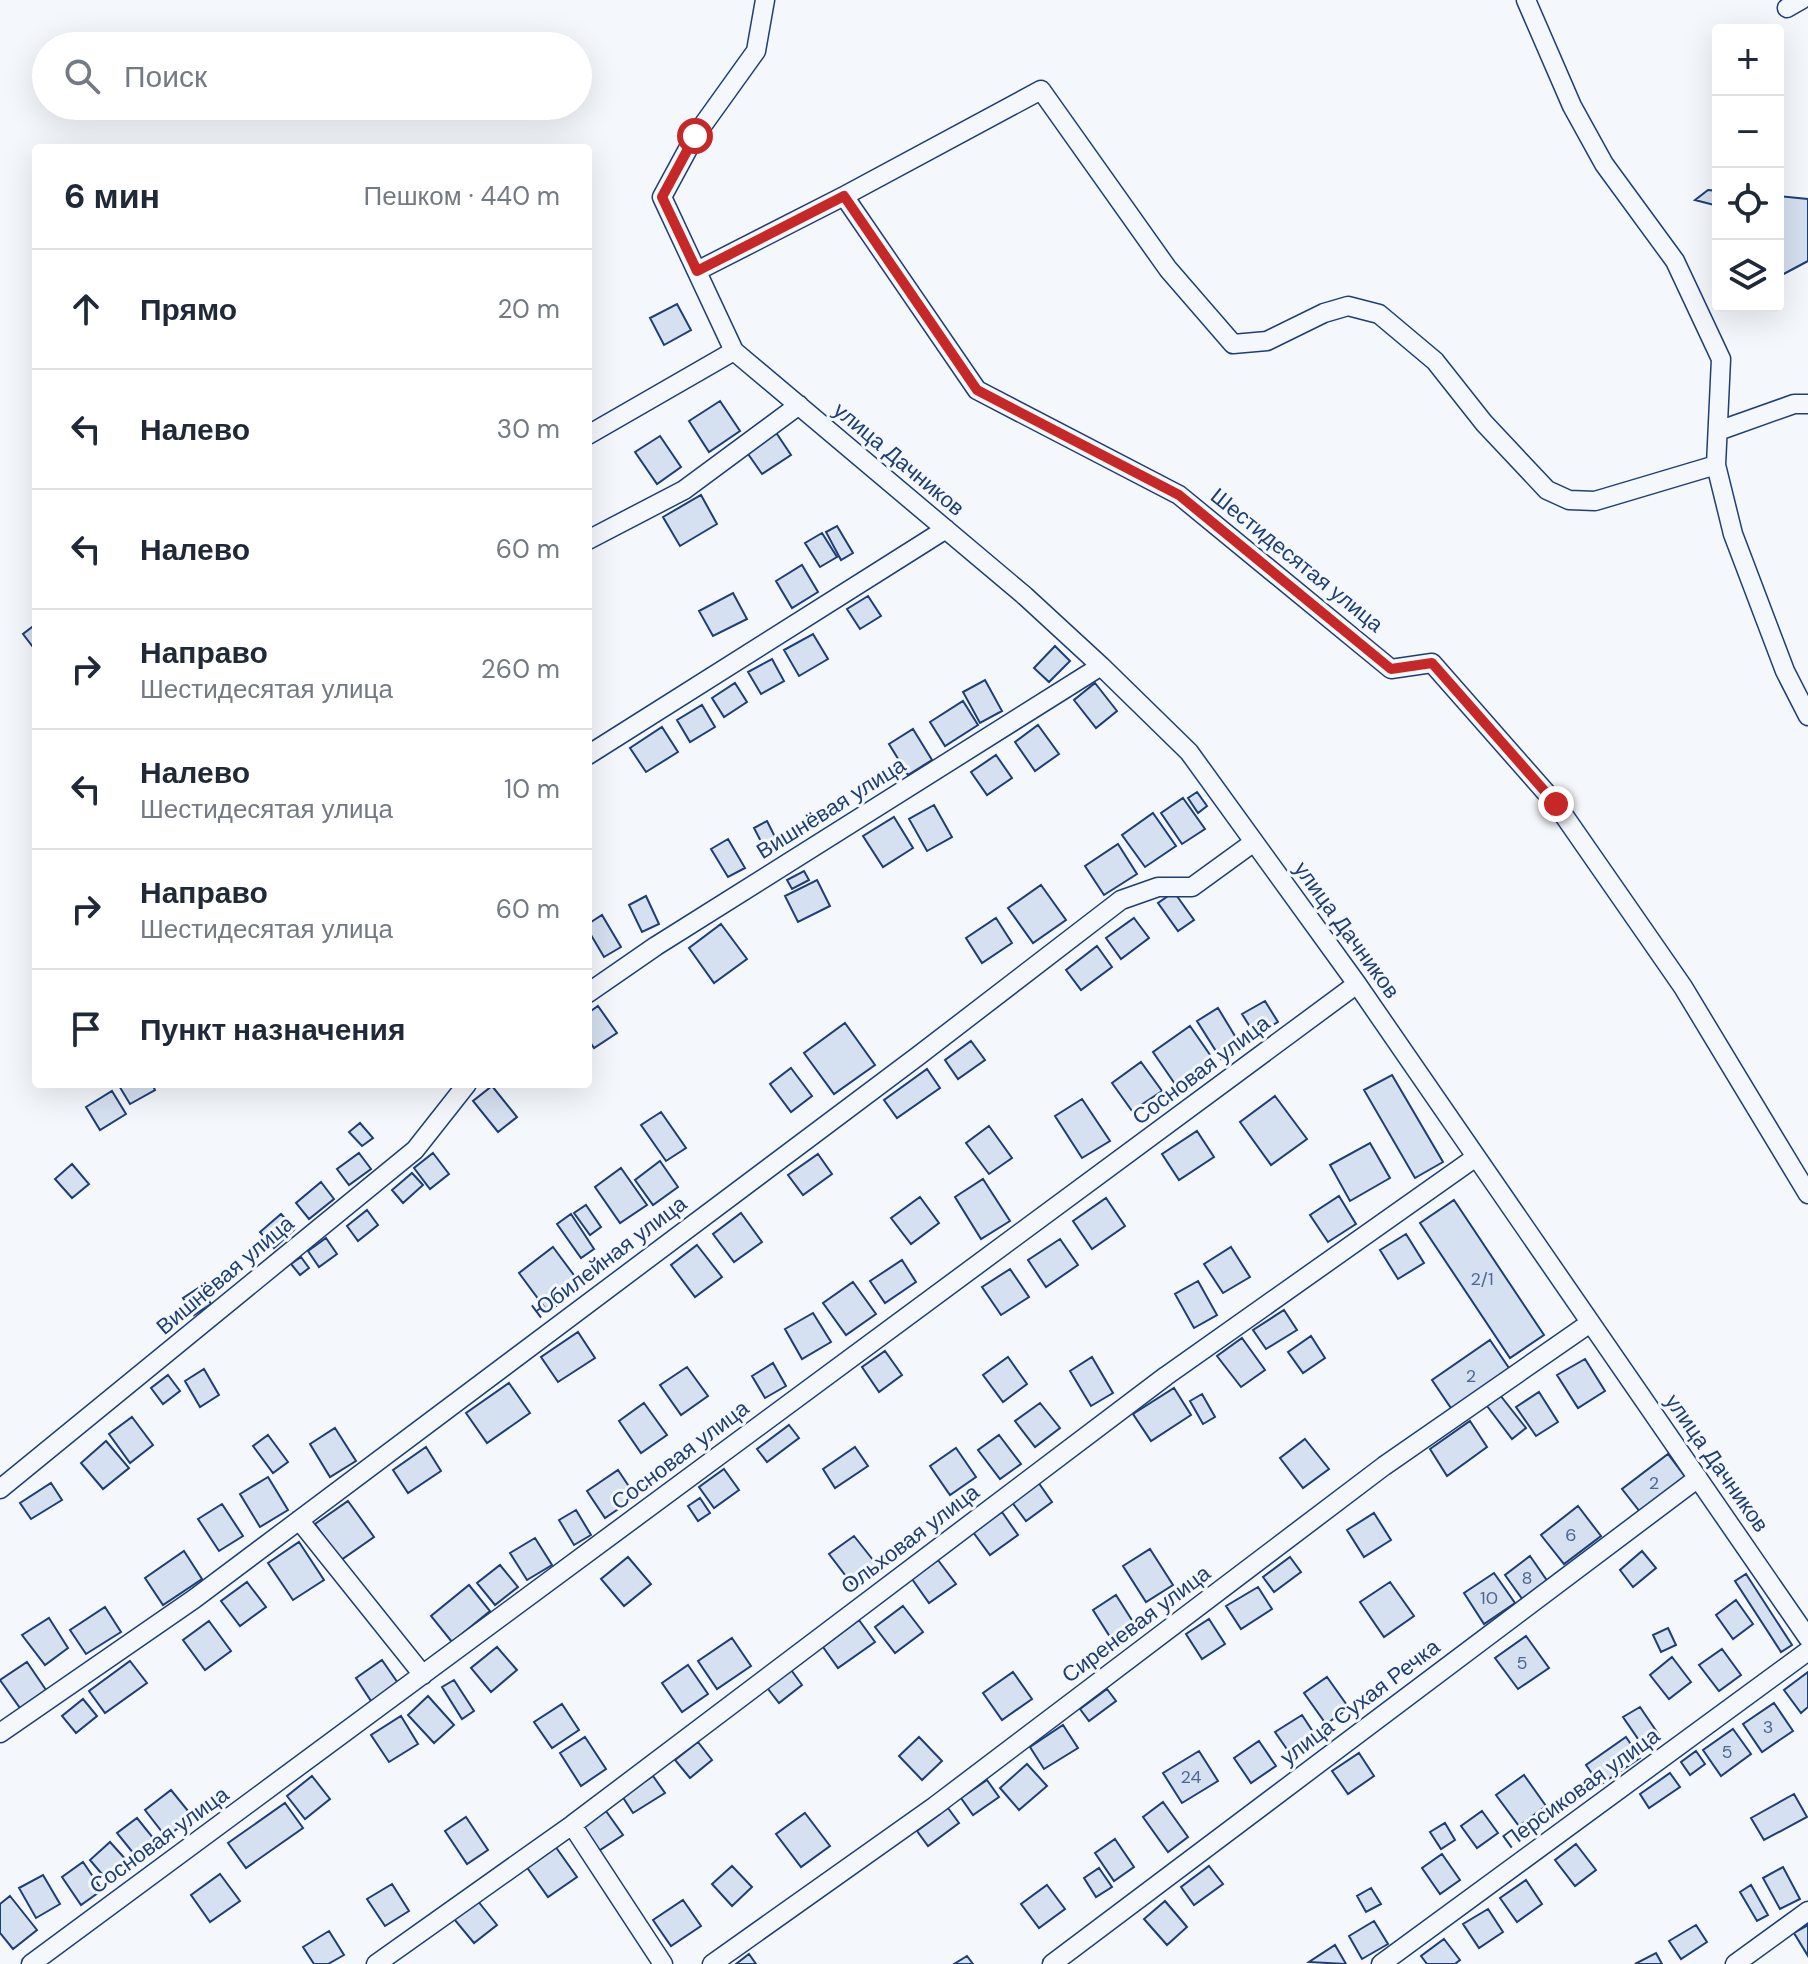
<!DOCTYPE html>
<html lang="ru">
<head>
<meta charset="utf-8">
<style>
	body { margin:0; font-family:"DM Sans",sans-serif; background:#f2f2f3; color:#1f2937 }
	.controls { position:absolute; right:24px; top:24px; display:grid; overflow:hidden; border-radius:8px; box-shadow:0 8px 32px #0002 }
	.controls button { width:72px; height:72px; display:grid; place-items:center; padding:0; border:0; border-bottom:2px solid #e0e1e3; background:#fff; color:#1f2937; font:40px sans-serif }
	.stop { position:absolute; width:24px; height:24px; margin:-18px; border:6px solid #c62828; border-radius:50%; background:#fff }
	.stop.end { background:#c62828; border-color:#fff; box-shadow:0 2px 8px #0008 }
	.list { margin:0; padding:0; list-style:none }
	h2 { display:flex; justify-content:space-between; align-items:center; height:104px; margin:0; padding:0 32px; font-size:34px }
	h2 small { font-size:26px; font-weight:400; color:#747a83 }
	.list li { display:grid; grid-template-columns:52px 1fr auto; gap:24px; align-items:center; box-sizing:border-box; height:120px; padding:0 32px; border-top:2px solid #e0e1e3 }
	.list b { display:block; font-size:30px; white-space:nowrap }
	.list p { margin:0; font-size:26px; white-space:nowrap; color:#747a83 }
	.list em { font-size:26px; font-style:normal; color:#747a83 }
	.icon { flex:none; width:44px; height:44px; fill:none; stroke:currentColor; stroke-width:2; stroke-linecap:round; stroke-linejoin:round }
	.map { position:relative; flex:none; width:1808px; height:1964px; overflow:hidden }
	.search { position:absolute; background:#fff; box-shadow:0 8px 32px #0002; left:32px; top:32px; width:560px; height:88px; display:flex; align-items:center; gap:20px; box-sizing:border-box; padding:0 28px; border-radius:44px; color:#747a83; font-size:30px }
	.panel { position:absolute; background:#fff; box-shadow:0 8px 32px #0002; left:32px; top:144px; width:560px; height:944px; border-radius:8px }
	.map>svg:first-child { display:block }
	.building { fill:#d5e0f0; stroke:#1d3f73; stroke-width:2 }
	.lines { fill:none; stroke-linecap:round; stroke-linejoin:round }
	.street-casing { stroke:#1d3f73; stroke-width:21 }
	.street { stroke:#f4f7fb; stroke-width:18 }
	.route { stroke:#c62828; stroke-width:10 }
	.labels { text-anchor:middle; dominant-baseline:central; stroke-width:6; stroke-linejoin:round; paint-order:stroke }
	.number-label { font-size:18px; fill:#4b6792 }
	.street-label { font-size:22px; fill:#1d3f73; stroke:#f4f7fb }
</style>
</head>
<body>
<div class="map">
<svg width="1808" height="1964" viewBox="0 0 1808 1964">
	<rect width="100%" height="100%" fill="#f4f7fb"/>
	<path class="building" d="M1708,190L1718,191V206L1695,200Z
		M1778,196L1808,199V261L1778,277Z
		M677,304L691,330L664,345L650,318Z
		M720,401L740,431L709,452L689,421Z
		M775,431L791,455L762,474L746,451Z
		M660,436L681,467L657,484L635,452Z
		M701,495L717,524L680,546L663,517Z
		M837,526L853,553L841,560L826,532Z
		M822,533L837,557L820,567L805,543Z
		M802,565L818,592L792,608L776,581Z
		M733,593L747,619L713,636L699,611Z
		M868,596L881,616L860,629L847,609Z
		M36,624V651L23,634Z
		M813,634L828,659L799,676L784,650Z
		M1055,646L1070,661L1049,682L1034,668Z
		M772,659L784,681L761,694L748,672Z
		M985,680L1002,711L980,723L963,692Z
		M735,683L747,702L724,717L712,698Z
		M1095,683L1117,711L1096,728L1074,700Z
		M963,701L978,725L945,746L930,722Z
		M702,705L715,727L690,742L677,720Z
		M1038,725L1059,754L1035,771L1015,742Z
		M662,727L678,752L646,772L630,748Z
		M913,729L932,760L908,775L889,744Z
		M996,755L1012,778L987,795L971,772Z
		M1197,792L1207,806L1198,813L1188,798Z
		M1183,798L1205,829L1182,844L1161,813Z
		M934,805L952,837L927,851L909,819Z
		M1153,813L1176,846L1145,867L1122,835Z
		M894,817L913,848L883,867L863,836Z
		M767,821L780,847L767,853L754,828Z
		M728,839L745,868L728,877L711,849Z
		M1118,844L1137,874L1104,895L1085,866Z
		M804,871L809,880L792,889L787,880Z
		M817,880L830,906L798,922L785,896Z
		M1041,885L1066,920L1033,943L1008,908Z
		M1174,892L1194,920L1178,931L1158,903Z
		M646,896L659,924L642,932L629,905Z
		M602,915L621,947L604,957L588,930V924Z
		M996,918L1012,943L982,963L966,938Z
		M1134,918L1149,938L1121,959L1106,938Z
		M721,924L747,959L714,983L689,948Z
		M1097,946L1112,967L1081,990L1066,970Z
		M1265,1001L1278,1022L1255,1035L1242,1014Z
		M598,1006L617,1033L594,1048L588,1039V1013Z
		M1218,1008L1241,1046L1221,1059L1197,1021Z
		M845,1023L875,1065L834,1094L804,1053Z
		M1190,1026L1215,1062L1177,1087L1153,1052Z
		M971,1041L985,1060L958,1079L945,1060Z
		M1141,1062L1162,1091L1132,1111L1112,1083Z
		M791,1068L812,1096L791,1112L770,1084Z
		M927,1069L940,1088L897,1118L884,1100Z
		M1392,1075L1443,1162L1415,1178L1364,1090Z
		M118,1084H152L155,1090L130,1104Z
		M492,1086L517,1117L498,1132L473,1101Z
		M112,1091L126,1114L100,1130L86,1107Z
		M1275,1096L1307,1139L1271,1165L1240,1122Z
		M1082,1099L1110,1141L1082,1158L1055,1116Z
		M661,1112L686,1148L666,1161L641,1125Z
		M360,1123L373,1138L362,1146L349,1132Z
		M989,1126L1012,1158L989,1174L966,1143Z
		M1197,1131L1214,1157L1179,1180L1162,1154Z
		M1370,1143L1390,1178L1350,1201L1330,1165Z
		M359,1153L371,1169L349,1185L337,1169Z
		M433,1153L449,1174L430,1189L414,1168Z
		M818,1154L832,1174L803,1195L788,1175Z
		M660,1161L678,1187L653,1205L635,1180Z
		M72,1164L89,1184L72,1198L55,1179Z
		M621,1168L647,1205L620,1223L595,1187Z
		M412,1173L423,1185L403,1203L392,1190Z
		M983,1179L1010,1221L981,1239L955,1197Z
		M321,1182L334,1199L309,1219L296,1203Z
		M1339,1196L1356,1224L1328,1242L1310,1215Z
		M920,1197L939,1223L911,1244L891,1218Z
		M1106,1198L1125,1226L1092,1249L1073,1221Z
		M1454,1200L1544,1335L1510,1358L1420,1223Z
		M586,1205L601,1227L590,1235L574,1213Z
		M367,1210L378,1225L358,1241L347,1226Z
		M741,1213L762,1242L734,1262L713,1234Z
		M281,1214L295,1229L274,1248L260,1232Z
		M571,1214L594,1249L581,1258L557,1224Z
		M1406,1234L1424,1263L1398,1279L1380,1250Z
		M326,1238L337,1254L319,1267L308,1251Z
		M1060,1239L1078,1265L1046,1287L1028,1260Z
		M697,1245L722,1277L695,1297L671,1265Z
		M553,1247L582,1286L548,1312L519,1273Z
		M1231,1247L1250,1277L1223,1293L1204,1264Z
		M301,1257L309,1268L300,1275L291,1264Z
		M902,1260L916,1282L885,1303L870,1281Z
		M1010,1269L1029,1297L1001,1315L982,1287Z
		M1198,1281L1217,1315L1194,1328L1175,1294Z
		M853,1282L876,1314L846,1335L823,1303Z
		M200,1287L211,1304L194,1315L183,1298Z
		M1284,1310L1297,1330L1266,1349L1253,1330Z
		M813,1313L831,1342L802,1359L785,1329Z
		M578,1332L595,1358L558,1382L541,1357Z
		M1311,1336L1325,1358L1303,1373L1288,1352Z
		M1242,1338L1265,1370L1241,1387L1217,1356Z
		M1490,1340L1511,1371L1453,1411L1432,1380Z
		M885,1351L902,1375L879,1392L862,1367Z
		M1008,1357L1027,1384L1003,1402L983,1375Z
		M1092,1357L1113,1393L1091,1406L1070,1371Z
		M1585,1359L1605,1391L1578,1408L1557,1375Z
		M773,1363L786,1386L765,1398L752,1376Z
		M687,1367L708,1396L681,1415L660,1385Z
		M204,1369L219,1395L200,1407L185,1381Z
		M168,1375L180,1391L163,1404L151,1388Z
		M509,1383L530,1413L487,1443L466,1413Z
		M1174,1388L1191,1415L1151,1441L1133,1414Z
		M1539,1392L1558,1422L1536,1436L1516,1407Z
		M1202,1394L1215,1417L1203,1424L1190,1401Z
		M1500,1395L1526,1428L1512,1439L1487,1406Z
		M644,1403L667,1435L641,1453L619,1421Z
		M1040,1403L1060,1428L1035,1447L1015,1421Z
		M132,1417L153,1445L130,1463L109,1434Z
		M1470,1421L1487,1447L1447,1476L1430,1449Z
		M789,1425L799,1438L767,1462L757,1449Z
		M335,1428L356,1461L330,1477L310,1444Z
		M268,1435L288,1462L273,1473L253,1446Z
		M999,1435L1021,1464L1000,1479L978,1450Z
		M1305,1439L1329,1469L1303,1488L1280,1458Z
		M106,1441L129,1468L103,1489L81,1463Z
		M426,1447L441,1471L408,1493L393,1470Z
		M855,1447L868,1466L835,1488L823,1469Z
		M956,1448L976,1477L950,1495L930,1466Z
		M1668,1454L1686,1478L1641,1513L1622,1489Z
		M724,1469L739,1490L714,1508L699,1487Z
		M618,1470L636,1497L605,1518L587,1491Z
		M268,1477L288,1510L260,1527L240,1494Z
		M1038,1482L1052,1502L1026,1521L1011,1501Z
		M51,1483L62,1500L31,1519L20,1503Z
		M700,1498L710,1513L698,1521L688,1506Z
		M348,1501L374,1537L341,1560L315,1524Z
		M222,1504L243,1536L219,1551L198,1519Z
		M1578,1506L1601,1536L1564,1564L1541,1535Z
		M576,1510L591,1535L574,1545L559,1520Z
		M1002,1512L1018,1535L990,1555L973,1532Z
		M1374,1513L1391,1540L1364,1557L1347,1530Z
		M854,1536L877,1565L852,1584L829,1554Z
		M535,1538L552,1565L527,1580L510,1553Z
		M299,1542L324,1580L293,1600L268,1563Z
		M1150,1549L1173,1585L1146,1602L1123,1566Z
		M184,1551L202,1579L163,1605L145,1578Z
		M1642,1551L1656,1568L1633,1587L1620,1570Z
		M1530,1556L1548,1582L1523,1600L1505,1575Z
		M628,1557L651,1584L624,1606L601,1579Z
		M1290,1557L1301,1572L1274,1592L1263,1577Z
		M938,1560L956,1584L929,1603L912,1579Z
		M500,1565L518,1587L495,1605L477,1583Z
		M1494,1573L1515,1603L1484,1624L1464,1593Z
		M1746,1574L1792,1645L1781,1652L1735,1581Z
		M247,1582L266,1607L240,1626L221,1601Z
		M1390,1582L1414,1616L1384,1637L1360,1602Z
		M469,1585L490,1611L452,1642L431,1616Z
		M1258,1587L1272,1609L1241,1629L1226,1606Z
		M1116,1595L1135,1625L1112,1640L1093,1610Z
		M1736,1600L1753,1624L1733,1639L1716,1615Z
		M903,1606L923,1632L895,1653L875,1627Z
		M105,1607L121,1632L86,1654L70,1630Z
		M49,1618L68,1648L45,1665L22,1635Z
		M1209,1619L1225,1644L1202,1659L1186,1634Z
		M859,1620L875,1642L838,1668L823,1647Z
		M209,1621L231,1651L205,1670L183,1640Z
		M1668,1628L1676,1645L1661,1652L1653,1635Z
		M1526,1636L1549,1668L1518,1689L1495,1658Z
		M732,1638L751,1666L717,1689L698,1661Z
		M497,1647L517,1670L491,1692L471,1668Z
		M1722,1649L1741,1675L1719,1691L1699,1665Z
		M1672,1657L1691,1682L1669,1699L1650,1675Z
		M382,1660L400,1686L373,1704L356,1678Z
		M130,1661L147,1683L105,1713L89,1691Z
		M27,1662L46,1690L20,1708L0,1680Z
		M688,1665L708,1694L682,1712L662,1683Z
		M789,1667L802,1685L779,1703L765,1685Z
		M1013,1672L1032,1699L1002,1720L983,1693Z
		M1808,1672V1707L1801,1713L1784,1690Z
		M1327,1677L1349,1708L1326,1724L1304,1693Z
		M454,1680L474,1711L462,1719L442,1687Z
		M1107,1689L1116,1701L1089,1721L1080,1709Z
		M428,1696L454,1725L434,1743L408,1715Z
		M83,1699L97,1716L76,1733L62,1716Z
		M1774,1703L1793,1731L1762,1752L1743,1724Z
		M562,1704L579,1730L552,1748L534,1722Z
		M1640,1707L1661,1738L1645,1749L1623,1717Z
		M1302,1715L1319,1741L1293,1758L1275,1732Z
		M401,1716L418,1744L389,1762L371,1735Z
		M1063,1725L1078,1748L1044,1769L1030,1747Z
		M1733,1729L1751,1754L1721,1776L1703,1750Z
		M585,1737L606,1769L581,1786L560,1753Z
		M919,1737L942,1761L922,1780L899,1756Z
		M1626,1737L1640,1758L1600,1785L1586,1765Z
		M1259,1741L1276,1766L1251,1783L1234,1758Z
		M698,1742L712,1760L690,1778L675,1760Z
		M1199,1751L1218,1781L1182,1803L1163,1773Z
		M1696,1751L1705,1764L1690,1775L1681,1762Z
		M1359,1753L1374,1776L1348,1794L1332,1771Z
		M1027,1764L1047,1786L1019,1810L1000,1788Z
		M1670,1773L1680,1787L1649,1808L1640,1794Z
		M1524,1775L1546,1806L1519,1826L1496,1795Z
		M312,1776L330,1799L305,1819L287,1796Z
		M653,1776L665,1793L633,1813L622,1796Z
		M987,1780L999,1797L973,1815L961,1798Z
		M171,1790L193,1817L166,1837L145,1810Z
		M1794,1794L1807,1817L1764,1840L1751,1818Z
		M1163,1802L1188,1837L1168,1852L1143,1817Z
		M285,1803L303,1828L246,1868L228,1843Z
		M948,1808L959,1823L928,1846L917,1831Z
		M606,1811L623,1835L597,1852L581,1828Z
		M1482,1811L1498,1833L1477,1848L1461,1826Z
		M805,1813L830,1846L801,1867L776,1834Z
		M466,1817L488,1850L467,1864L445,1831Z
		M137,1818L158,1844L138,1859L117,1833Z
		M1445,1823L1455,1840L1441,1849L1430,1832Z
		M1115,1839L1134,1867L1114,1881L1095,1853Z
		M110,1842L128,1862L107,1880L90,1860Z
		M1576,1844L1596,1870L1575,1886L1555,1860Z
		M555,1846L577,1877L548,1897L526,1866Z
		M1442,1854L1460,1880L1440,1894L1422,1868Z
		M83,1862L102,1890L81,1905L62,1877Z
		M732,1866L752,1887L732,1906L712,1884Z
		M1209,1866L1223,1884L1194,1905L1181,1887Z
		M1783,1867L1800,1899L1780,1909L1763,1878Z
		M1099,1868L1112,1887L1096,1897L1084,1878Z
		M220,1874L240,1901L210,1922L191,1895Z
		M43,1875L60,1904L36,1918L19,1888Z
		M1526,1880L1542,1904L1517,1922L1500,1898Z
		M392,1884L409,1911L385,1926L367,1899Z
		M1047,1885L1065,1909L1039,1928L1021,1904Z
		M1751,1885L1768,1915L1757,1921L1740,1892Z
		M1371,1888L1381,1904L1366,1912L1357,1896Z
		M10,1896L37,1930L13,1949L0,1933V1904Z
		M477,1900L497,1925L474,1943L454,1919Z
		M683,1900L701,1926L671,1946L653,1920Z
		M1165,1901L1187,1927L1167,1945L1144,1919Z
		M1488,1909L1503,1932L1479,1948L1463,1924Z
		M1374,1921L1388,1944L1362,1959L1349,1936Z
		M1696,1925L1707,1942L1681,1959L1669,1941Z
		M1808,1925V1956L1794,1933Z
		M329,1931L344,1955L328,1964H314L303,1947Z
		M1444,1939L1460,1960L1455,1964H1427L1421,1956Z
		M1335,1945L1346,1964L1309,1962Z
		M1656,1953L1662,1964H1635Z
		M749,1954L756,1964H736Z
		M967,1956L973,1964H954Z"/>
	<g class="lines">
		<g class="street-casing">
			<path id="street" d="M765,0L756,51L695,136L662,197L734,351L1025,596L1101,666L1189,752L1357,984L1808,1638
				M1526,0L1572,106L1604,164L1675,261L1721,359L1716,465L1733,534L1785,671L1808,716
				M1787,8L1801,0
				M844,196L977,390L1179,495L1391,669L1432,663L1556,804L1683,987L1808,1194
				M697,271L844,196L1041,90L1168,269L1233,344L1267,341L1324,313L1348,306L1379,314L1435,361L1484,423L1547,490L1569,500L1595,501L1716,465
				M1718,431L1794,404H1808
				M588,435L734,351
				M588,540L684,490L799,405
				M588,755L946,529
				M588,993L656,946L1101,666
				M0,1489L415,1150L467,1084
				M299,1520L423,1675
				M0,1733L194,1599L918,1056L1121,900L1158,887H1192L1254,842
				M572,1825L663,1964
				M31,1964L1357,984
				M376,1964L572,1825L1166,1376L1476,1157
				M712,1964L935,1806L1384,1466L1590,1323
				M1052,1964L1698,1478
				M1381,1964L1808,1651
				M1735,1964L1808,1911"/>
		</g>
		<use href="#street" class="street"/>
	</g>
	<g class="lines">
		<path class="route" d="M695,136L662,197L697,271L844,196L977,390L1179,495L1391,669L1432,663L1556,804"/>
	</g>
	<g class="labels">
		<g class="number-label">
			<text x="1482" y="1279">2/1</text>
			<text x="1471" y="1376">2</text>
			<text x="1654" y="1483">2</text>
			<text x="1571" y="1535">6</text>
			<text x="1527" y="1578">8</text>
			<text x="1489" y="1598">10</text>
			<text x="1522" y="1663">5</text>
			<text x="1768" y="1727">3</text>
			<text x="1727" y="1752">5</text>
			<text x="1191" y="1777">24</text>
		</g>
		<g class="street-label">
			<text transform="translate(899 459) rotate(40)">улица Дачников</text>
			<text transform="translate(1297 560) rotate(39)">Шестидесятая улица</text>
			<text transform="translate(831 808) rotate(-32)">Вишнёвая улица</text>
			<text transform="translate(1347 930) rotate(54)">улица Дачников</text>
			<text transform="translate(1201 1070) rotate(-37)">Сосновая улица</text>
			<text transform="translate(609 1257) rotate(-37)">Юбилейная улица</text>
			<text transform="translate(225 1275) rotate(-40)">Вишнёвая улица</text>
			<text transform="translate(680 1455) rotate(-37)">Сосновая улица</text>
			<text transform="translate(1717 1463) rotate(55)">улица Дачников</text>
			<text transform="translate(910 1539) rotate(-37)">Ольховая улица</text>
			<text transform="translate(1136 1624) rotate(-37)">Сиреневая улица</text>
			<text transform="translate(1360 1702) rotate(-37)">улица Сухая Речка</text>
			<text transform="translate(1581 1788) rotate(-36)">Персиковая улица</text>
			<text transform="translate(159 1840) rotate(-36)">Сосновая улица</text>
		</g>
	</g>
</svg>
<div class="controls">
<button>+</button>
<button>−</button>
<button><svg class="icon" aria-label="locate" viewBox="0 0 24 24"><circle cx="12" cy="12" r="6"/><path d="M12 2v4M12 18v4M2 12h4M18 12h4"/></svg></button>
<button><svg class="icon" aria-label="layers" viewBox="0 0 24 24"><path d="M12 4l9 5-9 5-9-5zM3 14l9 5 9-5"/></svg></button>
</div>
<div class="stop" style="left:695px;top:136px"></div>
<div class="stop end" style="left:1556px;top:804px"></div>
<div class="search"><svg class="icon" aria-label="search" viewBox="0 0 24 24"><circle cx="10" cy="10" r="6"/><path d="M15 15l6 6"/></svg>Поиск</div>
<section class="panel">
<h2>6 мин<small>Пешком · 440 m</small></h2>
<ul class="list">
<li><svg class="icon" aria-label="ahead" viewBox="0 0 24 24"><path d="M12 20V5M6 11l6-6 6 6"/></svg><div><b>Прямо</b></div><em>20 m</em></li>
<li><svg class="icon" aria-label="left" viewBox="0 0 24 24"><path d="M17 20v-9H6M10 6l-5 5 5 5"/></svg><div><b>Налево</b></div><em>30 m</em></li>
<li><svg class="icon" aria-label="left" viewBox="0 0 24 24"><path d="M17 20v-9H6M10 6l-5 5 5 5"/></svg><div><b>Налево</b></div><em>60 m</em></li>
<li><svg class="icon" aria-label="right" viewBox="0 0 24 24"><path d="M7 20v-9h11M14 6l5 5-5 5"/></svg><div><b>Направо</b><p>Шестидесятая улица</p></div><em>260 m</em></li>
<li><svg class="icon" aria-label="left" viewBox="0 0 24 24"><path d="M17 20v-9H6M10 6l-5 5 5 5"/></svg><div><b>Налево</b><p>Шестидесятая улица</p></div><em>10 m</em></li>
<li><svg class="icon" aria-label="right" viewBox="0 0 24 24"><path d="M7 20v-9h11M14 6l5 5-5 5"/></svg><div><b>Направо</b><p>Шестидесятая улица</p></div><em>60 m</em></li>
<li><svg class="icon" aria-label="arrive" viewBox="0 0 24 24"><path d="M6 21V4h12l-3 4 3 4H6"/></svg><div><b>Пункт назначения</b></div></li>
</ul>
</section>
</div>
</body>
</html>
